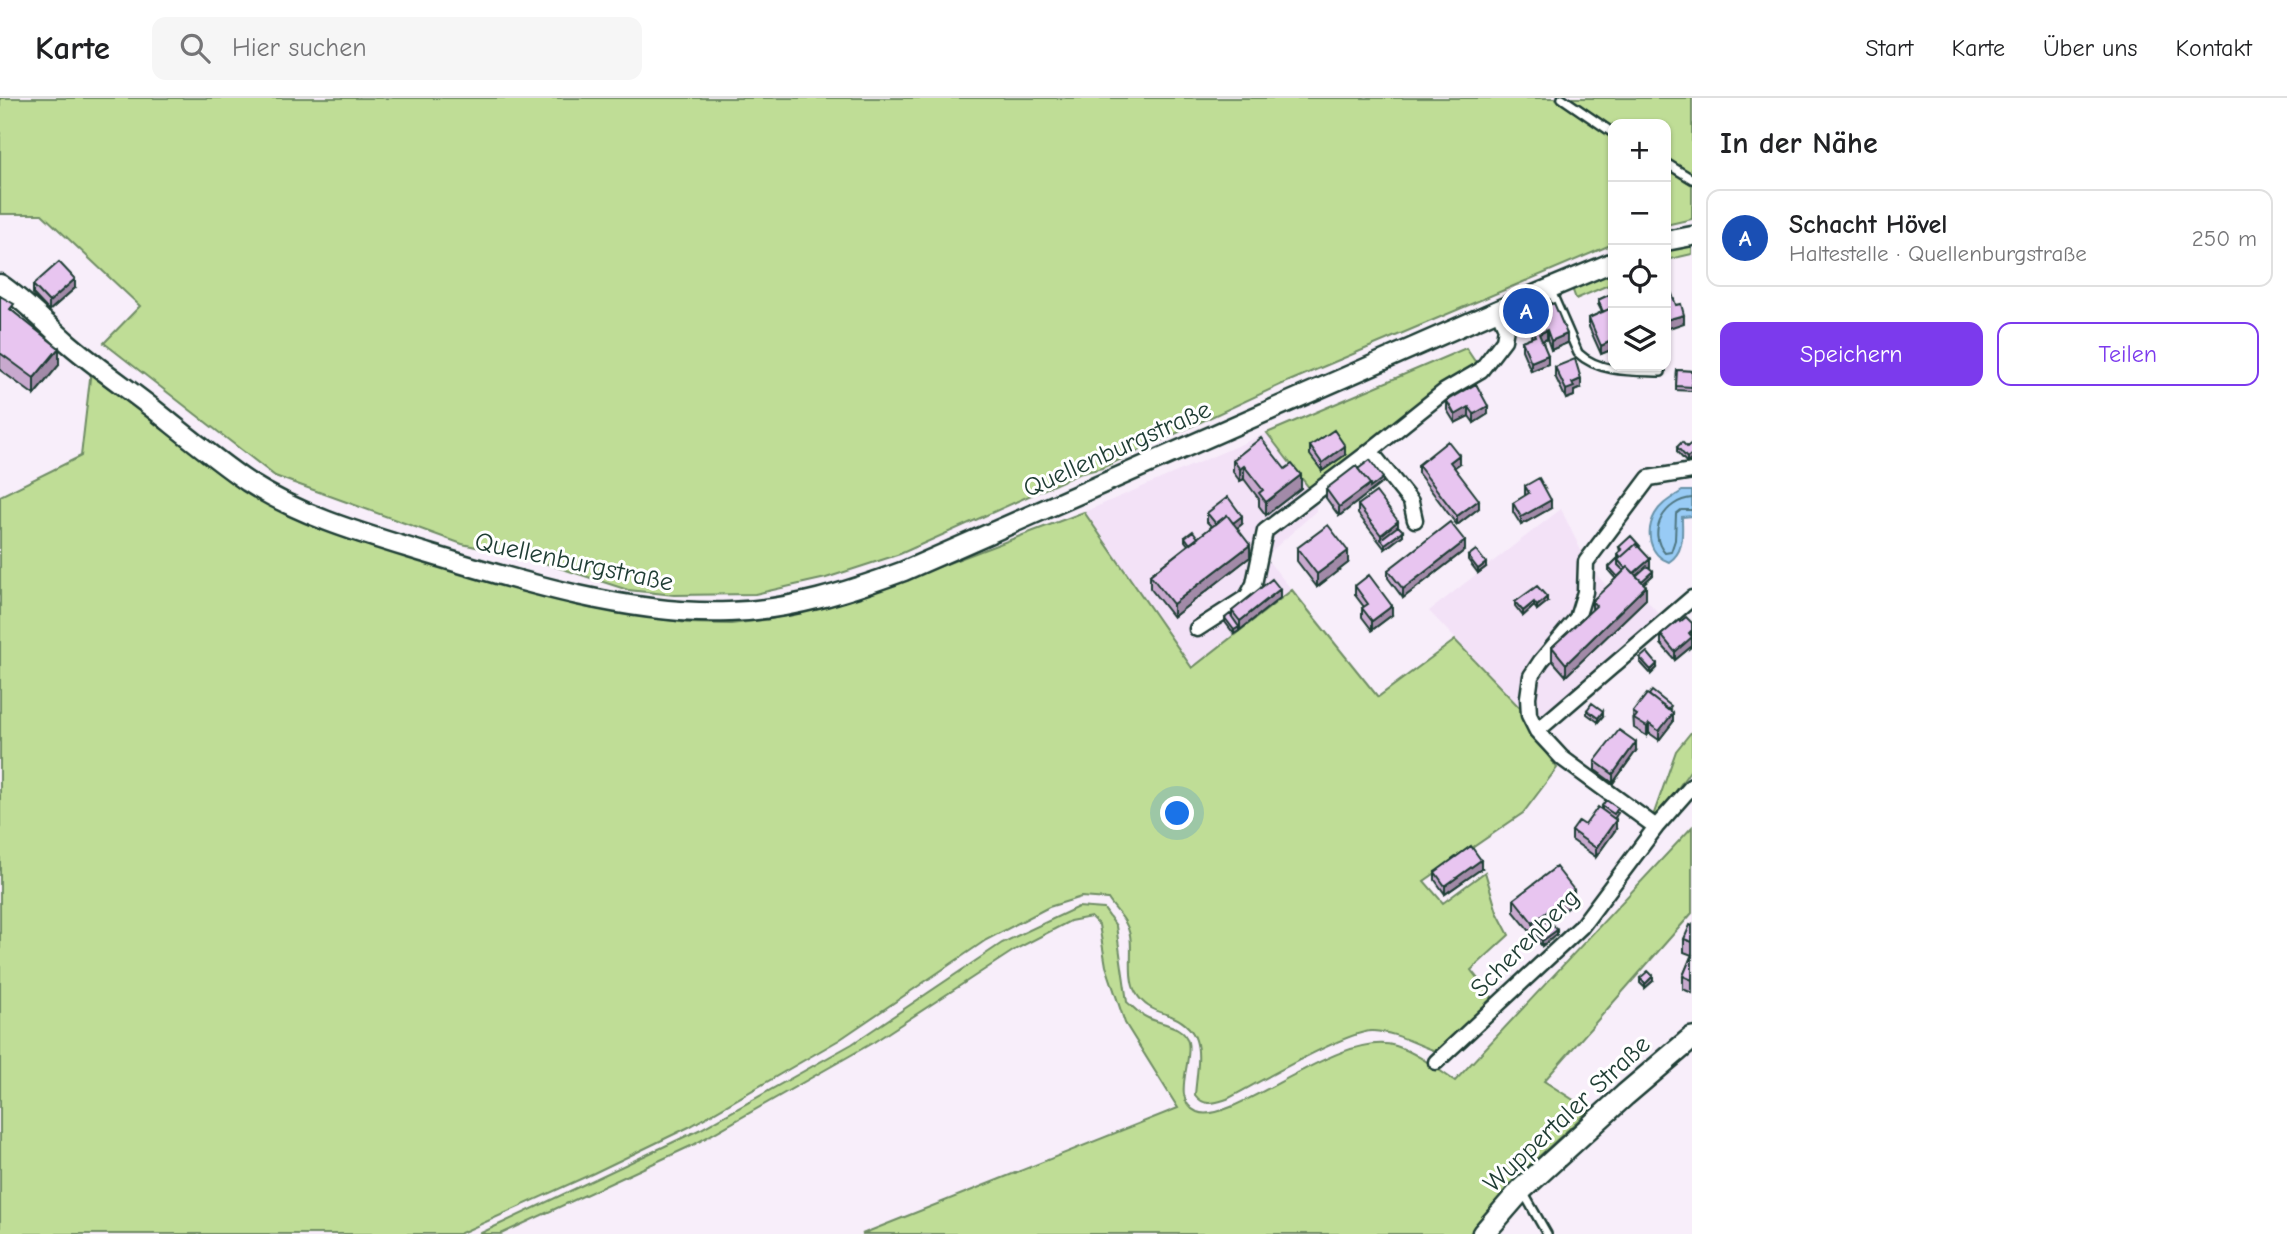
<!DOCTYPE html>
<html lang="de">
<head>
<meta charset="utf-8">
<style>
	body { margin:0; font-family:"Comic Neue",sans-serif; background:#f6f6f6; color:#202124 }
	.controls { position:absolute; right:21px; top:21px; display:grid; overflow:hidden; border-radius:14px; box-shadow:0 2px 5px #0004 }
	.controls button { width:63px; height:63px; display:grid; place-items:center; padding:0; border:0; border-bottom:2px solid #e0e0e0; background:#fff; color:#202124; font:35px sans-serif }
	.you { position:absolute; left:1178px; top:716px; width:24px; height:24px; margin:-18px; border:5px solid #fff; border-radius:50%; background:#1a73e8; box-shadow:0 0 0 10px #1a73e833 }
	.badge { display:grid; place-items:center; width:46px; height:46px; border-radius:50%; background:#7c3aed; color:#fff; font-size:23px; font-weight:700 }
	.pin { position:absolute; translate:-50% -50%; border:4px solid #fff; box-shadow:0 2px 7px #0006 }
	.list { margin:0; padding:0; list-style:none }
	h2 { display:flex; justify-content:space-between; align-items:center; height:91px; margin:0; padding:0 28px; font-size:30px }
	h2 small { font-size:23px; font-weight:400; color:#757577 }
	.list li { display:grid; grid-template-columns:46px 1fr auto; gap:21px; align-items:center; box-sizing:border-box; height:98px; margin:0 14px 14px; padding:0 14px; border:2px solid #e0e0e0; border-radius:14px }
	.list b { display:block; font-size:26px; white-space:nowrap }
	.list p { margin:0; font-size:23px; white-space:nowrap; color:#757577 }
	.list em { font-size:23px; font-style:normal; color:#757577 }
	.actions { display:flex; gap:14px; padding:21px 28px }
	.actions a { flex:1; padding:16px 0; border:2px solid #7c3aed; border-radius:14px; text-align:center; font-size:24px; color:#7c3aed }
	.actions .main { background:#7c3aed; color:#fff }
	.icon { flex:none; width:38px; height:38px; fill:none; stroke:currentColor; stroke-width:2; stroke-linecap:round; stroke-linejoin:round }
	.map { position:relative; flex:none; width:1692px; height:1136px; overflow:hidden }
	header { display:flex; align-items:center; gap:42px; box-sizing:border-box; height:98px; padding:0 35px; background:#fff; border-bottom:2px solid #e0e0e0 }
	header strong { font-size:33px }
	nav { display:flex; gap:38px; margin-inline-start:auto; font-size:24px }
	.search { width:490px; height:63px; background:#f6f6f6; display:flex; align-items:center; gap:18px; box-sizing:border-box; padding:0 24px; border-radius:14px; color:#757577; font-size:26px }
	main { display:flex }
	aside { flex:1; background:#fff }
	.map>svg:first-child { display:block }
	.built { fill:#f3e2f7 }
	.green { fill:#bfdd96; stroke:#6f8d65; stroke-width:2 }
	.water { fill:#98cbf5; stroke:#6892a8; stroke-width:2 }
	.lines { fill:none; stroke-linecap:round; stroke-linejoin:round }
	.shore { stroke:#4f7681; stroke-width:2 }
	.service-casing { stroke:#1f3d34; stroke-width:12 }
	.minor-casing { stroke:#1f3d34; stroke-width:19 }
	.tertiary-casing { stroke:#1f3d34; stroke-width:23 }
	.secondary-casing { stroke:#1f3d34; stroke-width:26 }
	.service { stroke:#fff; stroke-width:7 }
	.minor { stroke:#fff; stroke-width:14 }
	.tertiary { stroke:#fff; stroke-width:18 }
	.secondary { stroke:#fff; stroke-width:21 }
	.wall { fill:#c8a9ce; stroke:#1f3d34; stroke-width:2 }
	.shaded-wall { fill:#a28aa8; stroke:#1f3d34; stroke-width:2 }
	.building { fill:#e8c5f0; stroke:#1f3d34; stroke-width:2 }
	.labels { text-anchor:middle; dominant-baseline:central; stroke-width:6; stroke-linejoin:round; paint-order:stroke }
	.street-label { font-size:26px; fill:#1f3d34; stroke:#fff }
</style>
</head>
<body>
<header>
<strong>Karte</strong>
<div class="search"><svg class="icon" aria-label="search" viewBox="0 0 24 24"><circle cx="10" cy="10" r="6"/><path d="M15 15l6 6"/></svg>Hier suchen</div>
<nav><a>Start</a><a>Karte</a><a>Über uns</a><a>Kontakt</a></nav>
</header>
<main>
<div class="map">
<svg width="1692" height="1136" viewBox="0 0 1692 1136">
	<rect width="100%" height="100%" fill="#f8eefa"/>
	<filter id="ink" filterUnits="userSpaceOnUse"><feTurbulence type="fractalNoise" baseFrequency=".0143" numOctaves="2"/><feDisplacementMap in="SourceGraphic" scale="14" xChannelSelector="R" yChannelSelector="G"/><feConvolveMatrix kernelMatrix="1 2 1 2 8 2 1 2 1" color-interpolation-filters="sRGB"/></filter>
	<g filter="url(#ink)">
		<path class="built" d="M1267,335L1316,398V413L1265,459L1292,492L1193,570L1084,414Z
			M1561,411L1588,467L1613,495L1628,482L1663,520L1537,627L1429,513Z"/>
		<path class="green" d="M0,0H1555L1613,40V146L1280,287L1102,370L1078,376L900,456L826,480L755,496L674,497L628,492L532,461L462,446L275,378L104,245L140,208L42,116H0Z
			M1568,0H1692V75L1666,61V26H1613V30Z
			M1666,71L1692,87V121L1666,127Z
			M1692,147V156L1666,162V152Z
			M1613,173V185L1576,201L1572,190Z
			M1466,250L1478,268L1310,391L1267,335Z
			M91,272L289,416L348,440L589,510L687,525L731,526L771,521L864,497L1084,414L1192,570L1292,492L1378,599L1455,542L1522,612L1530,633L1557,670L1523,715L1424,783L1443,805L1485,774L1497,814L1509,837L1471,872L1492,899L1452,943L1439,954C1416,947 1397,934 1373,933C1348,932 1254,987 1227,1001C1214,1005 1204,1009 1195,997C1198,960 1208,930 1166,916C1153,912 1143,907 1136,895C1127,881 1133,853 1130,837C1126,819 1116,814 1108,801L1081,799L1049,809L986,842L839,942L689,1029L594,1075L459,1136H0V398L81,358Z
			M1692,633V670L1660,716L1653,718L1676,653Z
			M1692,729V815L1544,983L1589,1012L1518,1078L1470,1136H862L1178,1010L1125,925L1106,868L1099,827L1091,819L1070,823L1016,851L874,944L693,1047L501,1136H479L701,1031L852,946L1002,845L1078,809L1104,811L1116,828L1127,904C1134,910 1140,917 1148,920C1161,926 1184,927 1188,944C1193,965 1170,1001 1197,1014C1231,1029 1341,929 1396,948C1417,955 1437,971 1455,983Z"/>
		<path class="water" d="M1682,393H1692V418L1682,419C1682,436 1685,453 1669,464C1649,457 1645,434 1655,416C1661,405 1672,400 1682,393Z"/>
		<g class="lines">
			<path class="shore" d="M1692,400C1665,402 1646,434 1665,455L1671,454L1675,442L1676,416L1681,412H1692"/>
			<g class="service-casing">
				<path id="service" d="M1562,0L1613,35
					M1666,65L1692,81
					M1550,191L1578,255C1599,275 1633,273 1661,274
					M1523,1094L1547,1136"/>
			</g>
			<g class="minor-casing">
				<path id="minor" d="M1370,353L1445,293L1481,272L1504,242L1506,230L1498,212
					M1197,531L1247,499L1254,486L1265,433L1370,353L1411,404L1415,422
					M1537,633L1692,500
					M1656,729L1562,660L1537,633L1529,617L1528,599L1531,578L1541,563L1577,520L1585,494L1586,464L1649,380L1692,373
					M1436,964L1581,829L1656,729L1692,688"/>
			</g>
			<g class="tertiary-casing">
				<path id="tertiary" d="M1666,143L1692,138
					M0,186C25,203 45,225 68,245C96,269 127,290 156,313C186,337 216,362 248,384C304,420 367,437 429,456C521,484 634,518 729,514C791,512 847,494 904,473L1498,212L1613,164"/>
			</g>
			<g class="secondary-casing">
				<path id="secondary" d="M1483,1136L1522,1091L1625,997L1692,940"/>
			</g>
			<use href="#service" class="service"/>
			<use href="#minor" class="minor"/>
			<use href="#tertiary" class="tertiary"/>
			<use href="#secondary" class="secondary"/>
		</g>
		<path class="wall" d="M33,187L75,190L49,213L33,196Z
			M1613,195V251L1601,256L1589,229V220L1602,214L1598,206V202Z
			M0,198L59,267L34,297L0,272Z
			M1526,217L1567,245L1551,252L1547,241L1543,243L1548,266L1531,273L1522,252V243L1532,239L1526,225Z
			M1555,269L1581,290L1574,293V298L1566,301L1555,278Z
			M1677,272L1692,273V293L1676,292Z
			M1476,286L1488,316L1474,325L1469,318L1455,325L1447,312V303Z
			M1692,345L1687,365L1677,354V349H1687Z
			M1310,348L1345,357L1322,373L1310,357Z
			M1233,362L1285,371L1301,390L1266,417L1259,408V401L1244,381L1240,383L1233,374Z
			M1459,366L1454,369L1479,410L1457,427L1418,375V367Z
			M1358,371L1383,384L1339,418L1326,400V391Z
			M1525,388L1551,410L1521,427L1513,414V405L1525,398Z
			M1358,407L1398,428L1403,437L1385,451L1358,416Z
			M1207,415L1242,426L1237,430L1250,459L1173,519L1150,490V477L1188,447L1185,443V439L1198,440L1212,429L1207,424Z
			M1619,449L1640,450L1653,477L1644,485L1646,501L1566,578L1552,562V549L1592,512V503L1616,481L1609,473V469L1618,460V455L1620,454Z
			M1297,450L1348,465L1317,489L1297,463Z
			M1465,452L1403,500L1388,480V472Z
			M1468,458L1486,469L1478,475L1468,462Z
			M1355,488L1392,517L1372,532L1362,519V510L1364,509L1355,497Z
			M1280,500L1240,532L1239,531V533L1234,536L1225,524V520L1232,518V513Z
			M1515,504H1547L1537,512L1534,508L1523,518L1515,508Z
			M1680,524L1692,525V548L1675,562L1661,546V537Z
			M1640,560L1657,570L1651,576L1640,564Z
			M1649,597L1671,612L1670,613L1673,624L1659,642L1649,635L1647,638L1634,630L1633,614Z
			M1587,612L1603,618L1598,624L1587,616Z
			M1636,653L1613,685L1595,672V663Z
			M1602,708L1618,715L1614,721L1602,712Z
			M1585,727L1616,731L1596,759L1572,742V733Z
			M1481,771L1445,796L1435,782V774Z
			M1514,801L1574,805L1551,823L1557,836L1542,848L1514,814Z
			M1692,828V895L1683,891V878L1692,857L1684,854V841Z
			M1640,880L1653,883L1645,890L1640,885Z"/>
		<path class="shaded-wall" d="M75,181V190L49,213V204Z
			M1684,217V225L1666,231V222Z
			M1547,232V241L1539,244V236Z
			M1567,236V245L1551,252V243Z
			M1613,242V251L1601,256V248Z
			M59,250V267L34,297V280Z
			M1548,257V266L1531,273V264Z
			M1581,281V290L1574,293V298L1566,301V292L1572,285Z
			M1488,308V316L1474,325V316Z
			M1469,309V318L1455,325V317Z
			M1345,348V357L1322,373V365Z
			M1692,356V361L1687,365V360Z
			M1459,357V366L1450,373V364Z
			M1244,368V381L1240,383V371Z
			M1301,377V390L1266,417V404Z
			M1383,380V384L1339,418V409L1370,386Z
			M1479,402V410L1457,427V418Z
			M1551,402V410L1521,427V419Z
			M1242,418V426L1231,435V426Z
			M1398,423V432L1381,441V437Z
			M1403,433V437L1385,451V446Z
			M1465,443V452L1403,500V491Z
			M1250,447V459L1173,519V506Z
			M1348,453V465L1317,489V476Z
			M1650,461V469L1634,484L1632,477Z
			M1486,465V469L1478,475V471Z
			M1653,473V477L1637,491V487Z
			M1646,488V501L1566,578V566Z
			M1280,491V500L1240,532V523Z
			M1547,499V504L1537,512V508Z
			M1534,504V508L1523,518V513Z
			M1392,508V517L1372,532V523Z
			M1239,529V533L1234,536V532Z
			M1692,532V548L1675,562V554Z
			M1657,566V570L1651,576V572Z
			M1603,613V618L1598,624V620Z
			M1673,615V624L1659,642V633Z
			M1649,626V635L1647,638V629Z
			M1636,644V653L1613,685V676Z
			M1616,722V731L1596,759V750Z
			M1481,762V771L1445,796V788Z
			M1574,792V805L1536,835L1534,833L1533,838V825Z
			M1557,832V836L1542,848V843Z
			M1653,878V883L1645,890V886Z"/>
		<path class="building" d="M59,164L75,181L49,204L33,187Z
			M1613,195V211H1612L1611,210L1603,214L1598,202Z
			M1672,196L1676,207L1681,206L1684,217L1666,222V198Z
			M0,198L14,206L10,211L59,250L34,280L0,255Z
			M1554,205L1567,236L1551,243L1547,232L1539,236L1548,257L1531,264L1522,243L1535,238L1526,217Z
			M1611,210L1613,214V242L1601,248L1589,220Z
			M1575,261L1581,281L1572,285L1574,289L1566,292L1555,269Z
			M1677,272L1692,273V289L1676,288Z
			M1476,286L1488,308L1474,316L1469,309L1455,317L1447,303Z
			M1334,332L1345,348L1322,365L1310,348Z
			M1261,340L1285,371L1292,366L1301,377L1266,404L1259,395L1263,392L1244,368L1240,371L1233,362Z
			M1448,343L1459,357L1450,364L1479,402L1457,418L1418,367Z
			M1682,344L1687,349L1692,345V356L1687,360L1677,349Z
			M1370,362L1383,380L1370,390V386L1358,371Z
			M1356,368L1370,386L1339,409L1326,391Z
			M1539,380L1551,402L1521,419L1513,405L1529,395L1525,388Z
			M1376,394L1398,423L1381,437L1358,407Z
			M1228,399L1242,418L1233,425L1227,417L1216,426L1207,415Z
			M1227,417L1250,447L1173,506L1150,477Z
			M1450,424L1465,443L1403,491L1388,472Z
			M1328,427L1348,453L1317,476L1297,450Z
			M1398,428L1403,433L1385,446L1381,441Z
			M1193,433L1198,440L1190,446L1185,439Z
			M1631,438L1640,448L1638,449L1636,446L1618,462V467L1624,473L1618,479L1609,469L1620,458L1618,455L1622,452L1619,449Z
			M1636,446L1650,461L1634,475L1628,469L1626,471L1618,462Z
			M1476,452L1486,465L1478,471L1468,458Z
			M1647,468L1653,473L1642,483L1636,478Z
			M1628,469L1646,488L1566,566L1552,549L1596,508L1592,503Z
			M1369,477L1392,508L1372,523L1362,510L1368,506L1355,488Z
			M1272,481L1280,491L1240,523L1232,513Z
			M1537,488L1547,499L1537,508L1534,504L1523,513L1515,504Z
			M1230,516L1239,529L1234,532L1225,520Z
			M1686,519L1692,525V532L1689,535L1692,539L1675,554L1661,537L1679,522L1680,524Z
			M1647,554L1657,566L1651,572L1640,560Z
			M1652,593L1671,608L1668,612L1649,597Z
			M1647,596L1673,615L1659,633L1649,626L1647,629L1634,621L1637,617L1633,614Z
			M1592,605L1603,613L1598,620L1587,612Z
			M1619,632L1636,644L1613,676L1595,663Z
			M1606,702L1618,710L1614,716L1602,708Z
			M1598,709L1616,722L1596,750L1572,733L1579,723L1585,727Z
			M1471,748L1481,762L1445,788L1435,774Z
			M1556,769L1574,792L1533,825L1514,801Z
			M1549,821L1557,832L1542,843L1534,833Z
			M1690,827L1692,828V844L1684,841Z
			M1692,856V882L1683,878Z
			M1648,873L1653,878L1645,886L1640,880Z"/>
	</g>
	<g class="labels">
		<g class="street-label">
			<text transform="translate(1117 351) rotate(-24)">Quellenburgstraße</text>
			<text transform="translate(574 464) rotate(12)">Quellenburgstraße</text>
			<text transform="translate(1525 845) rotate(-45)">Scherenberg</text>
			<text transform="translate(1567 1016) rotate(-43)">Wuppertaler Straße</text>
		</g>
	</g>
</svg>
<div class="controls">
<button>+</button>
<button>−</button>
<button><svg class="icon" aria-label="locate" viewBox="0 0 24 24"><circle cx="12" cy="12" r="6"/><path d="M12 2v4M12 18v4M2 12h4M18 12h4"/></svg></button>
<button><svg class="icon" aria-label="layers" viewBox="0 0 24 24"><path d="M12 4l9 5-9 5-9-5zM3 14l9 5 9-5"/></svg></button>
</div>
<div class="you"></div>
<div class="pin badge" style="left:1526px;top:213px;background:#1a4fb4">A</div>
</div>
<aside>
<h2>In der Nähe<small></small></h2>
<ul class="list">
<li><span class="badge" style="background:#1a4fb4">A</span><div><b>Schacht Hövel</b><p>Haltestelle · Quellenburgstraße</p></div><em>250 m</em></li>
</ul>
<div class="actions"><a class="main">Speichern</a><a>Teilen</a></div>
</aside>
</main>
</body>
</html>
